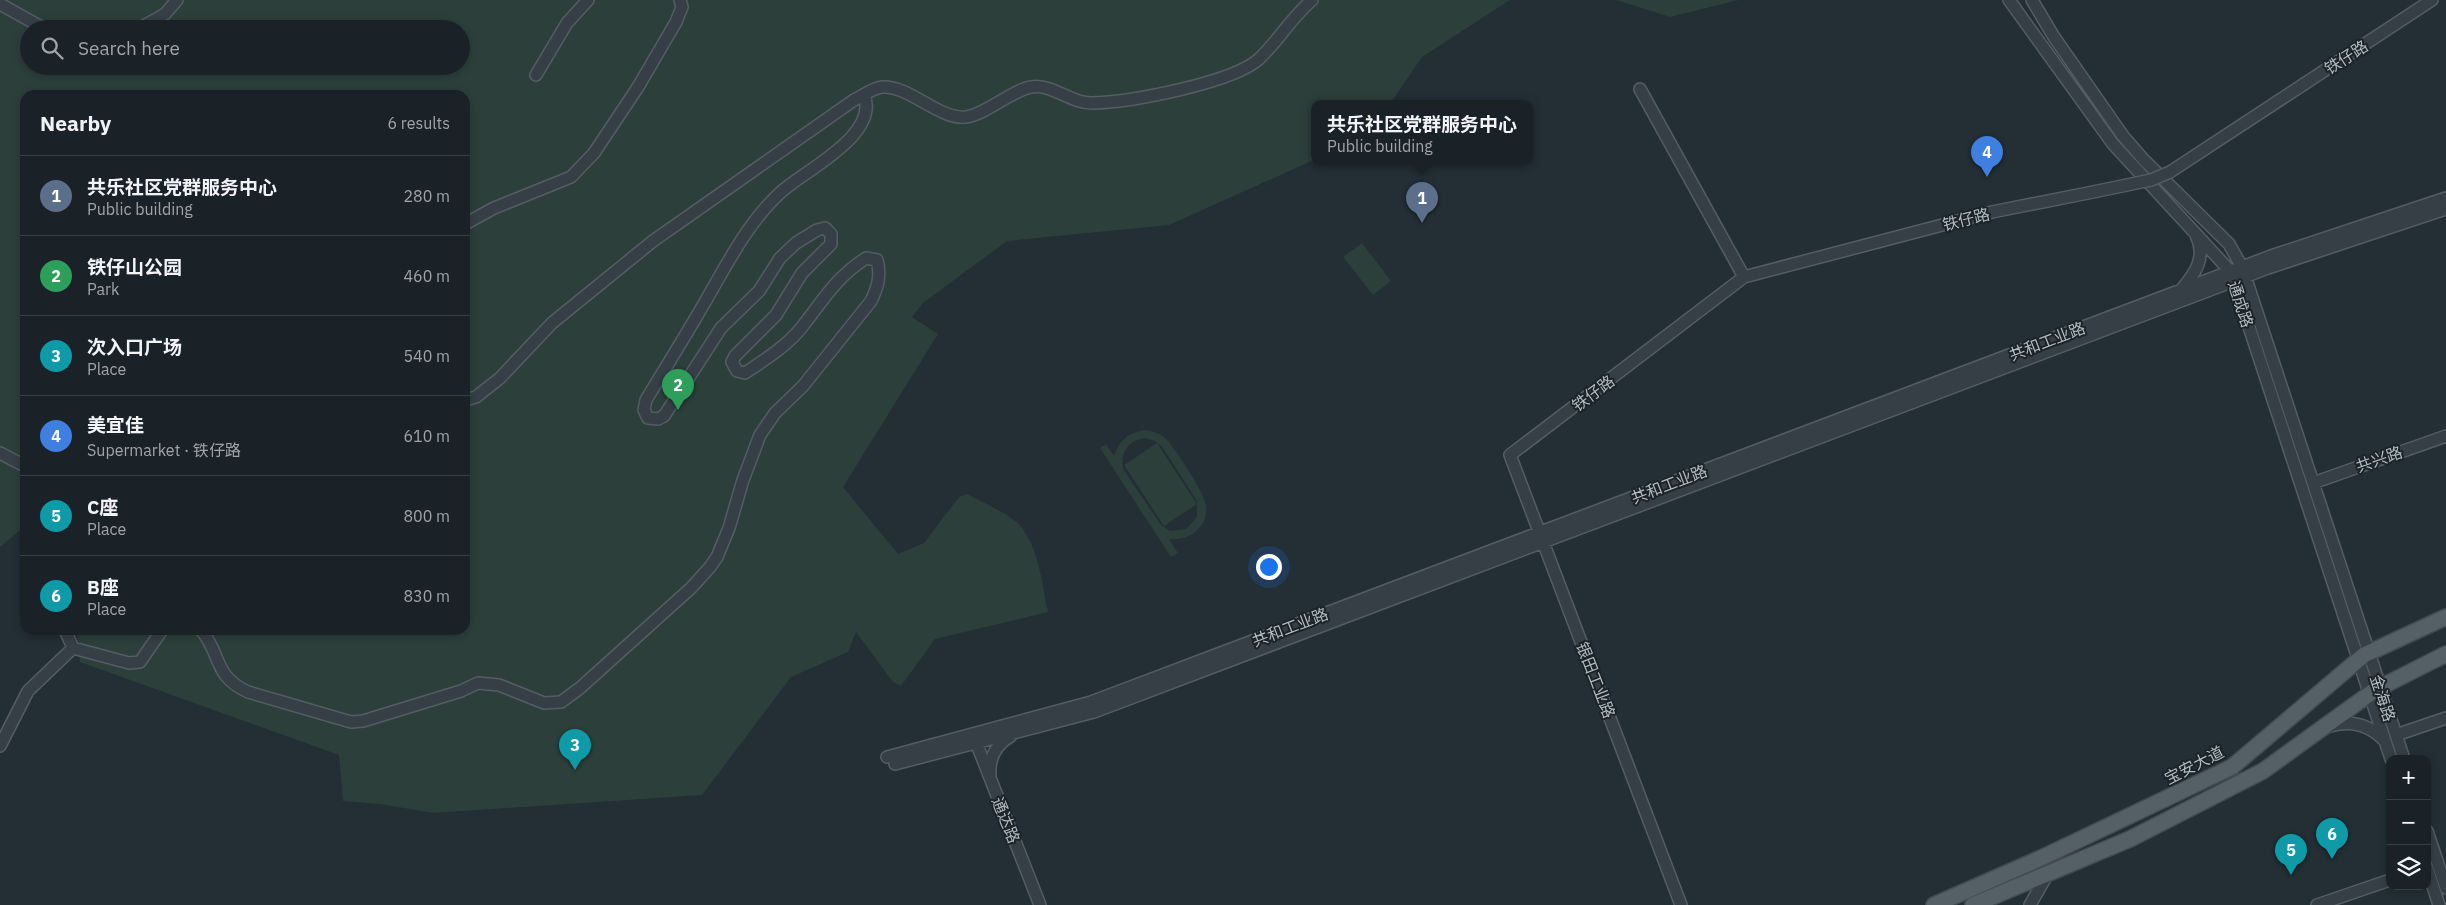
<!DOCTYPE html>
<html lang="en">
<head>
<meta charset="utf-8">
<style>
	body { margin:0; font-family:"IBM Plex Sans","Noto Sans SC",sans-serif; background:#232a30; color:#f1f3f6 }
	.controls { position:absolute; right:15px; bottom:15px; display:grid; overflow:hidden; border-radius:10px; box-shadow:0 2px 8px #0003 }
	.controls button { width:45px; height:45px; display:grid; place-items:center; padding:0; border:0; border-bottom:1px solid #383f45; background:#1a2228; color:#f1f3f6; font:25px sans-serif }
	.you { position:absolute; left:1268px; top:566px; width:18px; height:18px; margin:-12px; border:4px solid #fff; border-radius:50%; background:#1a73e8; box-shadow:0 0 0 8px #1a73e833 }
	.badge { display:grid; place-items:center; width:32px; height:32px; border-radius:50%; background:#8bbbb9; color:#fff; font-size:16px; font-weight:700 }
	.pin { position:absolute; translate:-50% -41px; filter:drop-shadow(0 1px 2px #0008) }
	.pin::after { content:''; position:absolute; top:26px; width:18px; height:15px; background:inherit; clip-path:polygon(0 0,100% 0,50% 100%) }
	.popup { position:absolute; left:1311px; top:100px; width:222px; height:65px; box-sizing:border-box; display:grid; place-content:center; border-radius:10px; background:#1a2228; filter:drop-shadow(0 1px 4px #0005); font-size:16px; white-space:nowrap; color:#9fa4a8 }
	.popup b { font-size:19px; color:#f1f3f6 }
	.popup::after { content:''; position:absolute; left:50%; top:100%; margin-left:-10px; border:10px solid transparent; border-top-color:#1a2228 }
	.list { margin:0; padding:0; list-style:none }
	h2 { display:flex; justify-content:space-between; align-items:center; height:65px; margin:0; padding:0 20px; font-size:21px }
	h2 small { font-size:16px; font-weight:400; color:#9fa4a8 }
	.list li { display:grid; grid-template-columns:32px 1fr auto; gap:15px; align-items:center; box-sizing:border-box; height:80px; padding:0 20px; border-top:1px solid #383f45 }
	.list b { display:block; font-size:19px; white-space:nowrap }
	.list p { margin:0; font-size:16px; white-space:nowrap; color:#9fa4a8 }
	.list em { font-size:16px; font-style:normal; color:#9fa4a8 }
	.icon { flex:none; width:28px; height:28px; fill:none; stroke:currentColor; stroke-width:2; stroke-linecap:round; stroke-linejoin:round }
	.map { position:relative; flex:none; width:2446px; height:905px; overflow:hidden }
	.search { position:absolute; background:#1a2228; box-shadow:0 2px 8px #0003; left:20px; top:20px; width:450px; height:55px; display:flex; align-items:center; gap:12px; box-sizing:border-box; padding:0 18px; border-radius:28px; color:#9fa4a8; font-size:19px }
	.panel { position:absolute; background:#1a2228; box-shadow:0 2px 8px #0003; left:20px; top:90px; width:450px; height:545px; border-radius:15px }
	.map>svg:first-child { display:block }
	.green { fill:#2c3f3b; fill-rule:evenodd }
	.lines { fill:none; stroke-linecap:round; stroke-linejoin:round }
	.minor-casing { stroke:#545d64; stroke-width:14 }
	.major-casing { stroke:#434b52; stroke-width:18 }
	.minor { stroke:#363f46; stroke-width:11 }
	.major { stroke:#555f66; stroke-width:15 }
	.minor-bridge-casing { stroke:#545d64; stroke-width:14; stroke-linecap:butt }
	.minor-bridge { stroke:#363f46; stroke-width:11 }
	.labels { text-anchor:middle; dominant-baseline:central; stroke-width:4; stroke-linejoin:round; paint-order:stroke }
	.street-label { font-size:16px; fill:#b1bbc2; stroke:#1c242a }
</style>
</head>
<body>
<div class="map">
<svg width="2446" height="905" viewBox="0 0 2446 905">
	<rect width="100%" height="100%" fill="#232e35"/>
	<path class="green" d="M0,0H1510L1422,57L1390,104H1314V160L1169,225L1007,241L923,303L912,317L938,334L843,487L898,554L924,543L959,497L967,494C983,503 1002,510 1015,521C1038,539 1042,585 1048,612L935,639L901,686L893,682L856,632L848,652L791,677L702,795L433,813L380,804L343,801L339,755L80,662L77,630H465V95H25V526L0,547ZM29,29H461V66H29Z
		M1616,0H1739L1670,17Z
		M1362,243L1391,281L1373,295L1343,257Z
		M1145,430C1153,431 1160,433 1166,439C1175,448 1205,494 1206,505C1209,528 1189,541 1169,539L1178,553L1171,557L1100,448L1106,444L1114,456C1119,440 1129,432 1145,430ZM1145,438L1155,441L1163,448L1197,501V517L1186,529L1170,531L1161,525L1123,469C1120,452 1129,440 1145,438Z
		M1157,443L1197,504L1164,526L1124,465Z"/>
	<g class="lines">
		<g class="minor-casing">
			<path id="minor" d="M2009,0L2113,144L2231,272L2391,759
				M2032,0L2054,37L2123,136L2144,160L2229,244L2242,267L2404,759
				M0,4L45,29
				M138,29L165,14L177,0
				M536,75L567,23L588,0
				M1640,89L1744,277
				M2170,172L2432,0
				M465,224L494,208L571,177L594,153L638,87L676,22L682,7L680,0
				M2181,290C2195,274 2207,257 2196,235
				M465,400L476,397L500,378L552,323L653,241L854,100C862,96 873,88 882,87C909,85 939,120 966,117C985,115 1012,90 1031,87C1052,83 1071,104 1093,103C1130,102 1232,83 1259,59C1278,41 1292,17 1312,0
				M0,453L25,466
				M2313,483L2446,436
				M65,630L73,648L129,663L140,662L162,630
				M201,630C222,655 213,676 248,692L351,722L363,721L461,691L478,683L499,685L544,703L561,702L580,688L691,588L710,567L717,557L729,528L743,480L760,435L775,413L803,386L871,301C878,287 881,275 877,260L866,258C836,278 826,296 805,323C790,344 766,359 745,373L737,371L732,362L735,356L776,315L802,273L831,244V234L825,228L817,230L796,243L780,258L759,291L721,328L664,416L658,419L648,418L644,410L646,400C666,367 686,335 705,302C727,264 748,222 781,192C805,170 880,135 864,95
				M2327,727C2350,719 2369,724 2385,741
				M2396,735L2446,718
				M974,737L1040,905
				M0,746L28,691L73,648
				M887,757L1091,702L2271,256L2446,198
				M895,764L1094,712L2268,268L2446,209
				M990,775C989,758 996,744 1011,736
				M2427,831L2446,888
				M2427,868L2439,905
				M1681,905L1510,455L1744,277L1992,212L2093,192
				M2030,905L2047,875
				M2317,905L2390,880"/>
		</g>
		<g class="major-casing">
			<path id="major" d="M1934,905L2041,858L2232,767L2364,655L2446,617
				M1973,905L2130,839L2263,771L2375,690L2446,654"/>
		</g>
		<use href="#minor" class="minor"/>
		<use href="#major" class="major"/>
		<g class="minor-bridge-casing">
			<path id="minor-bridge" d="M2093,192L2151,180L2170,172"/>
		</g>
		<use href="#minor-bridge" class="minor-bridge"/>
	</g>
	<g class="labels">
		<g class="street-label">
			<text transform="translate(2346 57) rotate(-33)">铁仔路</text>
			<text transform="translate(1966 219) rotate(-14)">铁仔路</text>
			<text transform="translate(2241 304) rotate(72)">通成路</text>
			<text transform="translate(2047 341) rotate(-21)">共和工业路</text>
			<text transform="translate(1593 393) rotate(-37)">铁仔路</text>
			<text transform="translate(2379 459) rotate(-19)">共兴路</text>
			<text transform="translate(1669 484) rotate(-21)">共和工业路</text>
			<text transform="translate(1290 627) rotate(-21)">共和工业路</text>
			<text transform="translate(1596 680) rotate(69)">银田工业路</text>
			<text transform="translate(2383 698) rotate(72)">金海路</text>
			<text transform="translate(2194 765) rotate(-27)">宝安大道</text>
			<text transform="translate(1006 820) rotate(68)">通达路</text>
		</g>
	</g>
</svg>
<div class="controls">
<button>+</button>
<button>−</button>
<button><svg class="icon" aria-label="layers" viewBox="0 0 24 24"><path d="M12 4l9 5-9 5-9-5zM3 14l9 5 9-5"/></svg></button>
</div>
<div class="you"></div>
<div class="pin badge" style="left:1422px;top:223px;background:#5c6f8a">1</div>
<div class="popup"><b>共乐社区党群服务中心</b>Public building</div>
<div class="pin badge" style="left:678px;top:410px;background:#2e9e5b">2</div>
<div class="pin badge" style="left:575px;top:770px;background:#0f9aa8">3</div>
<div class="pin badge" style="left:1987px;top:177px;background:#3f7fe0">4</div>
<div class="pin badge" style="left:2291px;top:875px;background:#0f9aa8">5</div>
<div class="pin badge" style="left:2332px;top:859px;background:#0f9aa8">6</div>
<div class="search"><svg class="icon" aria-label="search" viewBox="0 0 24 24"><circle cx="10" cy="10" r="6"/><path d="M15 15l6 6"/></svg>Search here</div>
<section class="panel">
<h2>Nearby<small>6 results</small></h2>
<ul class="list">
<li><span class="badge" style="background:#5c6f8a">1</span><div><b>共乐社区党群服务中心</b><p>Public building</p></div><em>280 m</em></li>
<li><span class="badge" style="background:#2e9e5b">2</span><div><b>铁仔山公园</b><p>Park</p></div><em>460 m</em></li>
<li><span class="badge" style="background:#0f9aa8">3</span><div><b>次入口广场</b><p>Place</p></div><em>540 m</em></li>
<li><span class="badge" style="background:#3f7fe0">4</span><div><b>美宜佳</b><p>Supermarket · 铁仔路</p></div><em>610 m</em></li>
<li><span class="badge" style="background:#0f9aa8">5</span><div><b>C座</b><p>Place</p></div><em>800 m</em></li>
<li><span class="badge" style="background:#0f9aa8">6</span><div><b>B座</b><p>Place</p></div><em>830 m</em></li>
</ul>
</section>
</div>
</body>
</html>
